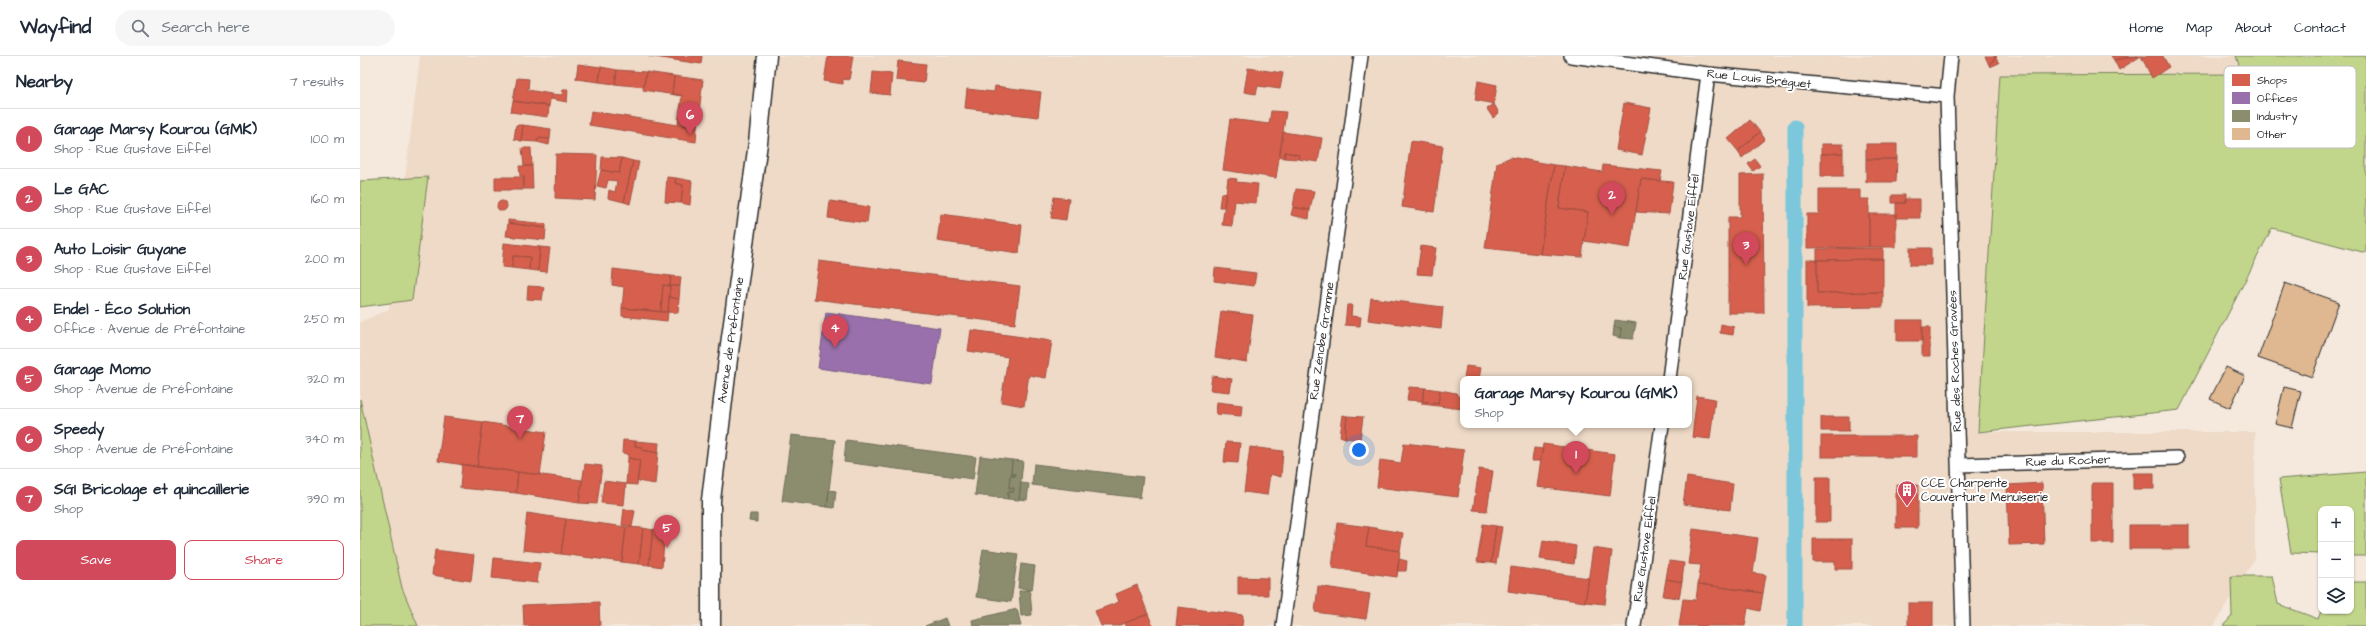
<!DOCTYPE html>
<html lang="en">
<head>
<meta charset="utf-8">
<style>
	body { margin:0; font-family:"Architects Daughter",sans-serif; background:#f6f6f7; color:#1f2937 }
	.controls { position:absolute; right:12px; bottom:12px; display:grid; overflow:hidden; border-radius:8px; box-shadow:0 1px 3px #0004 }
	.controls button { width:36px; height:36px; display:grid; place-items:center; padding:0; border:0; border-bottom:1px solid #e0e1e3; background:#fff; color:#1f2937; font:20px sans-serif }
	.you { position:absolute; left:999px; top:394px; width:14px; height:14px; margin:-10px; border:3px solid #fff; border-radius:50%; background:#1a73e8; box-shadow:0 0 0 6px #1a73e833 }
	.badge { display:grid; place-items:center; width:26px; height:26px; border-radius:50%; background:#d1495b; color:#fff; font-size:13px; font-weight:700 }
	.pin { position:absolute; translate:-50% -33px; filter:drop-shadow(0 1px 2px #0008) }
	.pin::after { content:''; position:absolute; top:21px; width:14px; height:12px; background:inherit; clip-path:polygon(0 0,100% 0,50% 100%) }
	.popup { position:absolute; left:1100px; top:320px; width:232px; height:52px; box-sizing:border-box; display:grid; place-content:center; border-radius:8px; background:#fff; filter:drop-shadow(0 1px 3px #0005); font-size:13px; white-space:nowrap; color:#747a83 }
	.popup b { font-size:15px; color:#1f2937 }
	.popup::after { content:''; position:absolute; left:50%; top:100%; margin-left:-8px; border:8px solid transparent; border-top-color:#fff }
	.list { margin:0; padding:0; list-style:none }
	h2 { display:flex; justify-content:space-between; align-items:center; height:52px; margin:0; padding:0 16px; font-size:17px }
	h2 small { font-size:13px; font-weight:400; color:#747a83 }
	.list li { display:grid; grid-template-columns:26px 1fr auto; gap:12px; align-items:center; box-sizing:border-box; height:60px; padding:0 16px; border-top:1px solid #e0e1e3 }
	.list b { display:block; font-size:15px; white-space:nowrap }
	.list p { margin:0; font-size:13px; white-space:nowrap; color:#747a83 }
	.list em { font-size:13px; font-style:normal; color:#747a83 }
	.actions { display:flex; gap:8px; padding:12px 16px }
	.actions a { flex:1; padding:9px 0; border:1px solid #d1495b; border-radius:8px; text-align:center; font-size:14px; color:#d1495b }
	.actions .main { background:#d1495b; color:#fff }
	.icon { flex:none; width:22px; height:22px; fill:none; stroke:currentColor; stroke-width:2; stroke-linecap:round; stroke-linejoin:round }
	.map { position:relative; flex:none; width:2006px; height:570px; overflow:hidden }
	header { display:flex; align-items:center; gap:24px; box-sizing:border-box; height:56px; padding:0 20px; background:#fff; border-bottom:1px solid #e0e1e3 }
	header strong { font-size:19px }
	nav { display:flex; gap:22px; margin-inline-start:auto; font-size:14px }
	.search { width:280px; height:36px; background:#f6f6f7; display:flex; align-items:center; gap:10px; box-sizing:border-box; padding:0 14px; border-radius:22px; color:#747a83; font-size:15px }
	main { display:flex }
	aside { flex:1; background:#fff }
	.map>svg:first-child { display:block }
	.built { fill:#eedac7; fill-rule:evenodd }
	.green { fill:#c2d68b; stroke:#76805b }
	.shops { fill:#d6604d; stroke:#a35043 }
	.offices { fill:#9970ab; stroke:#785b85 }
	.industry { fill:#8c8c6e; stroke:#6f6f5a }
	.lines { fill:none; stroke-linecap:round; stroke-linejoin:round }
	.canal { stroke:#7bc7db; stroke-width:15 }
	.building { fill:#dfb790; stroke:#2b2b2b }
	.street-casing { stroke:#2b2b2b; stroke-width:16 }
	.secondary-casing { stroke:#2b2b2b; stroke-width:21 }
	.street { stroke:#fff; stroke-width:13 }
	.secondary { stroke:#fff; stroke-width:18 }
	.labels { text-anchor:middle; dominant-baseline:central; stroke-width:4; stroke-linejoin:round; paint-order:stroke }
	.street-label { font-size:12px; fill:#2b2b2b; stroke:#fff }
	.poi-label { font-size:12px; fill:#2b2b2b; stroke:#fff; text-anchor:start }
	.key { fill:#fff; stroke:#bfbfbf; stroke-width:1 }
	.key-label { font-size:11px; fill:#2b2b2b }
</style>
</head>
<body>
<header>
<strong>Wayfind</strong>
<div class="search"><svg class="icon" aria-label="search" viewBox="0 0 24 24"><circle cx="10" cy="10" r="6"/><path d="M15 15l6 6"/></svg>Search here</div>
<nav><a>Home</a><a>Map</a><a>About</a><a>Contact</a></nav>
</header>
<main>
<aside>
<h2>Nearby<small>7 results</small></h2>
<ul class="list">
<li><span class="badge">1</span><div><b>Garage Marsy Kourou (GMK)</b><p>Shop · Rue Gustave Eiffel</p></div><em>100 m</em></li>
<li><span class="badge">2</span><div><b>Le GAC</b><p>Shop · Rue Gustave Eiffel</p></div><em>160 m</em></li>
<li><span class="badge">3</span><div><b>Auto Loisir Guyane</b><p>Shop · Rue Gustave Eiffel</p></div><em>200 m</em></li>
<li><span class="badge">4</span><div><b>Endel - Éco Solution</b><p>Office · Avenue de Préfontaine</p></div><em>250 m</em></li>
<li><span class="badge">5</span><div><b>Garage Momo</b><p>Shop · Avenue de Préfontaine</p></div><em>320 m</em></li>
<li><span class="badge">6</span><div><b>Speedy</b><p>Shop · Avenue de Préfontaine</p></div><em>340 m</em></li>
<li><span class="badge">7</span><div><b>SGI Bricolage et quincaillerie</b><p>Shop</p></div><em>390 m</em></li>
</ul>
<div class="actions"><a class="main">Save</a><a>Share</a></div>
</aside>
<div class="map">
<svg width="2006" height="570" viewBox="0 0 2006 570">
	<rect width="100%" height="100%" fill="#f5e9de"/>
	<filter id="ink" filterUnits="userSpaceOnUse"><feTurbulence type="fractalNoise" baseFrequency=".025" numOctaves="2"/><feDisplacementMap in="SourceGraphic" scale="8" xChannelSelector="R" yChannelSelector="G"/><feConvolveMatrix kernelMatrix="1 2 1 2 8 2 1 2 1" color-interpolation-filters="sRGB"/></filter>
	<g filter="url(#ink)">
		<path class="built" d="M60,0H1876L1882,18L1640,19L1618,376H1895V502L1854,570H0V266L29,253ZM1103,323H1329V369H1103Z"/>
		<path class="green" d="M1876,0H2006V197L1912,172L1819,354L1618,376L1640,19L1882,18Z
			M68,121L52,244L0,251V125Z
			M0,343L42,532L58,570H0Z
			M2006,416V500H1991V453H1961V498L1931,497L1919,423Z
			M1871,520H1912L1918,548L1958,563L1961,555H1991V526H2006V570H1863L1872,560Z"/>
		<path class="shops" d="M288,0H342L341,8Z
			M468,0H493L489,24L483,23V28L464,25Z
			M1625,0H1636L1637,1L1629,9Z
			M1751,0H1778L1754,4Z
			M1778,0H1803L1809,11L1792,22L1781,0L1759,14L1754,4Z
			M1635,1L1639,7L1630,11L1629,9Z
			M538,5L566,8L564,27L536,24Z
			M218,8L241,11L239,26L216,23Z
			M241,11L257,14L255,28L239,26Z
			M888,12L923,17L920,33L898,30L896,38L884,36Z
			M257,14L286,16L284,31L255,28Z
			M286,16L314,20L312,38L322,40L283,34Z
			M513,16L532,18L530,39L511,37Z
			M314,20L343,24L337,72L318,68L322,39L312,38Z
			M157,22L169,23L168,34L191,38L189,50L153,45Z
			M1118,25L1137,29L1134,48L1115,44Z
			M635,30L681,36L678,61L605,52L607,33L634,36Z
			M203,34H208L207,46L191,43V38L202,39Z
			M153,45L189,50L188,61L151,56Z
			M1264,47L1291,52L1282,99L1256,94Z
			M1134,48L1139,57L1133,62L1127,53Z
			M231,55L337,72L336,86L229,69Z
			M911,55L926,56L916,122L863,114L870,63L909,68Z
			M1390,64L1400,76L1378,95L1368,83Z
			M156,69H163L161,85L154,83Z
			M163,69L191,73L190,83L178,82L177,86L161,85Z
			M923,76L962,82L958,106L938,103L939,99L925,96L924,102L920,100Z
			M1400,76L1405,83L1382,102L1378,95Z
			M178,82L190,83L189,89L177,86Z
			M1051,85L1083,90L1074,156L1042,151Z
			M1461,88H1483V97L1461,98Z
			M1506,88H1537V103H1506Z
			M162,92H171L172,110H164Z
			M925,96L939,99L938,103L924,102Z
			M1483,97V120H1461V98Z
			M196,98L237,99L235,144L195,142Z
			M242,101L262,102L259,117L241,114Z
			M1151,101L1194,109L1180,198L1125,192L1137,107Z
			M262,102L273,105L264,146L248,142L249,134L255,136L257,125L248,124L246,132L237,130L241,114L259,117Z
			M1395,103L1400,110L1393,115L1388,108Z
			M1506,103H1537L1536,126H1506Z
			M273,105L279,106L270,148L264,146Z
			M1194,109L1205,110L1199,152L1228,156L1222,201L1180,198Z
			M1243,109L1302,115L1300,125L1281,123L1270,192L1224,185L1228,156L1199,152L1205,110L1242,116Z
			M159,110H172L173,133H164V120H160Z
			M1403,118L1404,257H1368V161H1380V119Z
			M135,121H164L163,134H135Z
			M307,121L316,122L315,127L323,129L321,147L305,146Z
			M316,122L332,125L330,149L321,147L323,129L315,127Z
			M868,122L877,123L876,126L898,128L896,147L875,145L872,170L862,169Z
			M1281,123L1313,126L1309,158L1276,156Z
			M936,133L954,135L950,154L933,151Z
			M1459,134H1500V143H1509V191L1447,192V158H1459Z
			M861,137H866L864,151H859Z
			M1532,139H1545V147H1532Z
			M694,141L709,143L706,164L691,162Z
			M1545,143H1560V162H1536V147H1545Z
			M137 150a5 5 0 1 1 10 0a5 5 0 1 1-10 0Z
			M470,145L509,151L507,167L468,162Z
			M933,151L950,154L949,163L931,159Z
			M581,158L662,169L659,197L577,185Z
			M1509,158H1536V191H1509Z
			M148,164L186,168V172L148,167Z
			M148,167L186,172L185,184L146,180Z
			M144,187L180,191L178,215L169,214L170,201L153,200L152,212L142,211Z
			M1061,190L1076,192L1072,219L1057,218Z
			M180,191L190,192L187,216L178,215Z
			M1523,192V203L1457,204V193Z
			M1550,192H1571V209H1550Z
			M153,200L170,201L169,214L152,212Z
			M1523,203V236L1457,237V204Z
			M1447,204H1457V237L1523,236V251L1447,252Z
			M459,205L660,230L655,268L454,243Z
			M855,212L896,217L894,230L854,225Z
			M253,213L311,220L310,230L303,229L301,256L262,252L264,231L252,229Z
			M311,220L321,221L320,230H310Z
			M303,229L310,230L308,256H301Z
			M168,230L184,231L182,244L167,243Z
			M310,230H320L319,243L309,241Z
			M309,241L319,243L318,257L308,256Z
			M1011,242L1083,251L1081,273L1008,264Z
			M987,249H992L991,260L1001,261L1000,270L985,269Z
			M262,252L308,256L307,265L262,260Z
			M861,255L893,259L887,306L855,301Z
			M1537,264H1562V285H1537Z
			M1361,268L1374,271L1373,279L1360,277Z
			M1562,271H1570V300H1562Z
			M611,274L692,285L686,322L669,319L664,350L641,346L648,301L608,295Z
			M1106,310L1121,312L1119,323H1104Z
			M852,320L872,323L870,336L850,334Z
			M1049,331L1065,332L1062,345L1047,344Z
			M1065,332L1080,334L1078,348L1062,345Z
			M1080,334L1096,337L1101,344L1103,342V353L1062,348V345L1078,348Z
			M1337,340L1355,343L1350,383L1332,381Z
			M857,346L882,349L881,360L856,358Z
			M983,359L987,360L985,382L980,380Z
			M987,360L1003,361L1000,384L985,382Z
			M84,361L123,366L117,411L78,405Z
			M1461,361H1489V375H1461Z
			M123,366L186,376L180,419L117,411Z
			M1461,380H1557V401H1461Z
			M263,384L275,385V390L282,391V394L298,397L295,428L277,425L280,404L268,402V398L262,397Z
			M275,385L299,387L298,397L282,394V391L275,390Z
			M866,386L880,387L878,407L864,406Z
			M1044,387L1104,394L1098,441L1017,431L1020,404L1041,407Z
			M1183,388L1255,398L1250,440L1177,431Z
			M890,391L923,395L921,421L910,418L907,439L884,436Z
			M1174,392L1183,393L1180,405H1172Z
			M268,402L280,404L277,429L266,428Z
			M102,408L158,416L156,437L100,432Z
			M225,408L242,410L237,448L219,447Z
			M1119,413L1133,415L1127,455L1113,454Z
			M158,416L222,424L219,447L156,437Z
			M1773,417H1794V433H1773Z
			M1327,421L1373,428L1370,454L1323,448Z
			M1456,421H1470V466H1456Z
			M244,425L266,428L264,449L241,447Z
			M1682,427L1684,488L1649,489L1647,429Z
			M1732,427H1753V487H1732Z
			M1536,429H1558V472H1536Z
			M264,453L275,455L272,471L262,469Z
			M167,457L206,463L201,498L163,494Z
			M206,463L266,471L262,506L201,498Z
			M977,467L1009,471L1006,490L1040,495L1037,521L972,512Z
			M1123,468L1136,470L1131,507L1117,506Z
			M1769,469H1829V493H1769Z
			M1136,470L1142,471L1136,508L1131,507Z
			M266,471L283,472L279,508L262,506Z
			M1009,471L1043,477L1040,495L1006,490Z
			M283,472L293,474L289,509L279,508Z
			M293,473L305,474L302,511L289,509Z
			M1333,473L1398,482L1393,517L1406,519L1403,537L1338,528L1341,509L1328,508Z
			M1453,483H1492V513H1475V506H1453Z
			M1183,484L1216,490L1214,508L1180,503Z
			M1233,492L1252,495L1245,548L1225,546Z
			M75,494L114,499L111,525L72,519Z
			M134,502L180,507L177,527L132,522Z
			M1039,503L1047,505L1046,515H1037Z
			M1309,505L1324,507L1322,526L1306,523Z
			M1151,511L1229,522L1225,546L1148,535Z
			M878,521L908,522V539H878Z
			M1306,523L1322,526L1319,542L1303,540Z
			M1338,528L1403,537L1400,555L1388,552L1385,570H1319L1323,543L1336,544Z
			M777,529L788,558L757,570H741L735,555L759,546L756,538Z
			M958,530L1010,538L1006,563L955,556Z
			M239,546L240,570H164L163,549Z
			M1548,547H1573V570H1548Z
			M818,551L883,559L882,570H816Z
			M788,558L793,570H766L765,567Z"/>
		<path class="offices" d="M466,256L580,272L572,328L458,312Z"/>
		<path class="industry" d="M1255,264L1276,267L1273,283L1260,282L1261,272L1254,271Z
			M1254,271L1261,272L1260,282L1253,280Z
			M431,379L475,384L467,451L422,445Z
			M486,384L616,401L613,423L484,406Z
			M620,400L652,404L651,418H655V420H650L649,432H654L653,436H648V443L615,439Z
			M652,404L663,405L659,444L648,443V436H653L654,432H649L650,420H655V418H651Z
			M674,408L783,421L780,442L672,429Z
			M661,427L669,428L667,444L659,443Z
			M469,434L476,435L474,452L467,451Z
			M390,458H397V466L389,465Z
			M623,493L658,498L651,546L616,541Z
			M661,508L675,510L672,534L658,532Z
			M670,534L672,559L661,560L659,535Z
			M657,553L661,570H613L612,564Z
			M585,562L588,570H565Z"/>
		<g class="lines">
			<path class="canal" d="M1435,71V570"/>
		</g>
		<path class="building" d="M1925,227L1979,246L1952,321L1898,302Z
			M1866,311L1885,320L1870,352L1850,343Z
			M1924,331L1941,335L1932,372L1915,368Z"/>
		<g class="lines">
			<g class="street-casing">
				<path id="street" d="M1211,0L1348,18L1587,40
					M1591,0L1587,40L1603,570
					M1309,323L1348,18
					M1599,409L1817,402
					M923,570L1001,0
					M1274,570L1302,369"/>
			</g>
			<g class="secondary-casing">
				<path id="secondary" d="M351,570V444L368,303L398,87L407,0"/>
			</g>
			<use href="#street" class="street"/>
			<use href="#secondary" class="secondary"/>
		</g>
	</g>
	<defs>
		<g id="building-pin" transform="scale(1)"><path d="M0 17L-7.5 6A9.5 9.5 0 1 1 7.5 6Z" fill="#d1495b" stroke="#fff"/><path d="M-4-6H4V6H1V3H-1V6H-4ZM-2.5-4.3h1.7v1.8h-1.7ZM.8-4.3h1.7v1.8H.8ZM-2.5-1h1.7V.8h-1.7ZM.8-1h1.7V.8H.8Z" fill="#fff"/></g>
	</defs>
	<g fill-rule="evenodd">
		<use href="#building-pin" x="1547" y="434"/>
	</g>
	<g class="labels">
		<g class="street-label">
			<text transform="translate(1399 23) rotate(6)">Rue Louis Brèguet</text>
			<text transform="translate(1329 171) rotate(-83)">Rue Gustave Eiffel</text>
			<text transform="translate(371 284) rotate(-82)">Avenue de Préfontaine</text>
			<text transform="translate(962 285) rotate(-82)">Rue Zénobe Gramme</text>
			<text transform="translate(1595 305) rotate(-92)">Rue des Roches Gravées</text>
			<text transform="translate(1708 405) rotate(-2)">Rue du Rocher</text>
			<text transform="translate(1285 493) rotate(-82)">Rue Gustave Eiffel</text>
		</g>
		<g class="poi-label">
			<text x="1561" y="427">CCE Charpente<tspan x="1561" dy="14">Couverture Menuiserie</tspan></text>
		</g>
	</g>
	<rect x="1864" y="10" width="132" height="82" rx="6" class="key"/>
	<rect x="1872" y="18" width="18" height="12" fill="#d6604d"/>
	<rect x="1872" y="36" width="18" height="12" fill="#9970ab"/>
	<rect x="1872" y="54" width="18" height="12" fill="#8c8c6e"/>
	<rect x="1872" y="72" width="18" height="12" fill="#dfb790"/>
	<g class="key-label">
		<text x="1897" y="28">Shops</text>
		<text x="1897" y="46">Offices</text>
		<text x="1897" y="64">Industry</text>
		<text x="1897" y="82">Other</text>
	</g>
</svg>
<div class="controls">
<button>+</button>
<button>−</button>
<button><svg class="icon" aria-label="layers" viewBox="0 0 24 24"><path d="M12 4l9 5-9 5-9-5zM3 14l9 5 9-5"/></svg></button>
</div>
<div class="you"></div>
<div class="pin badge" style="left:1216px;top:418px">1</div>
<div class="popup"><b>Garage Marsy Kourou (GMK)</b>Shop</div>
<div class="pin badge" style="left:1252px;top:159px">2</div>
<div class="pin badge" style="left:1386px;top:209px">3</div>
<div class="pin badge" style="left:475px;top:292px">4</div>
<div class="pin badge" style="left:307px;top:492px">5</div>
<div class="pin badge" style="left:330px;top:79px">6</div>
<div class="pin badge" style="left:160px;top:383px">7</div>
</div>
</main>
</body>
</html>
